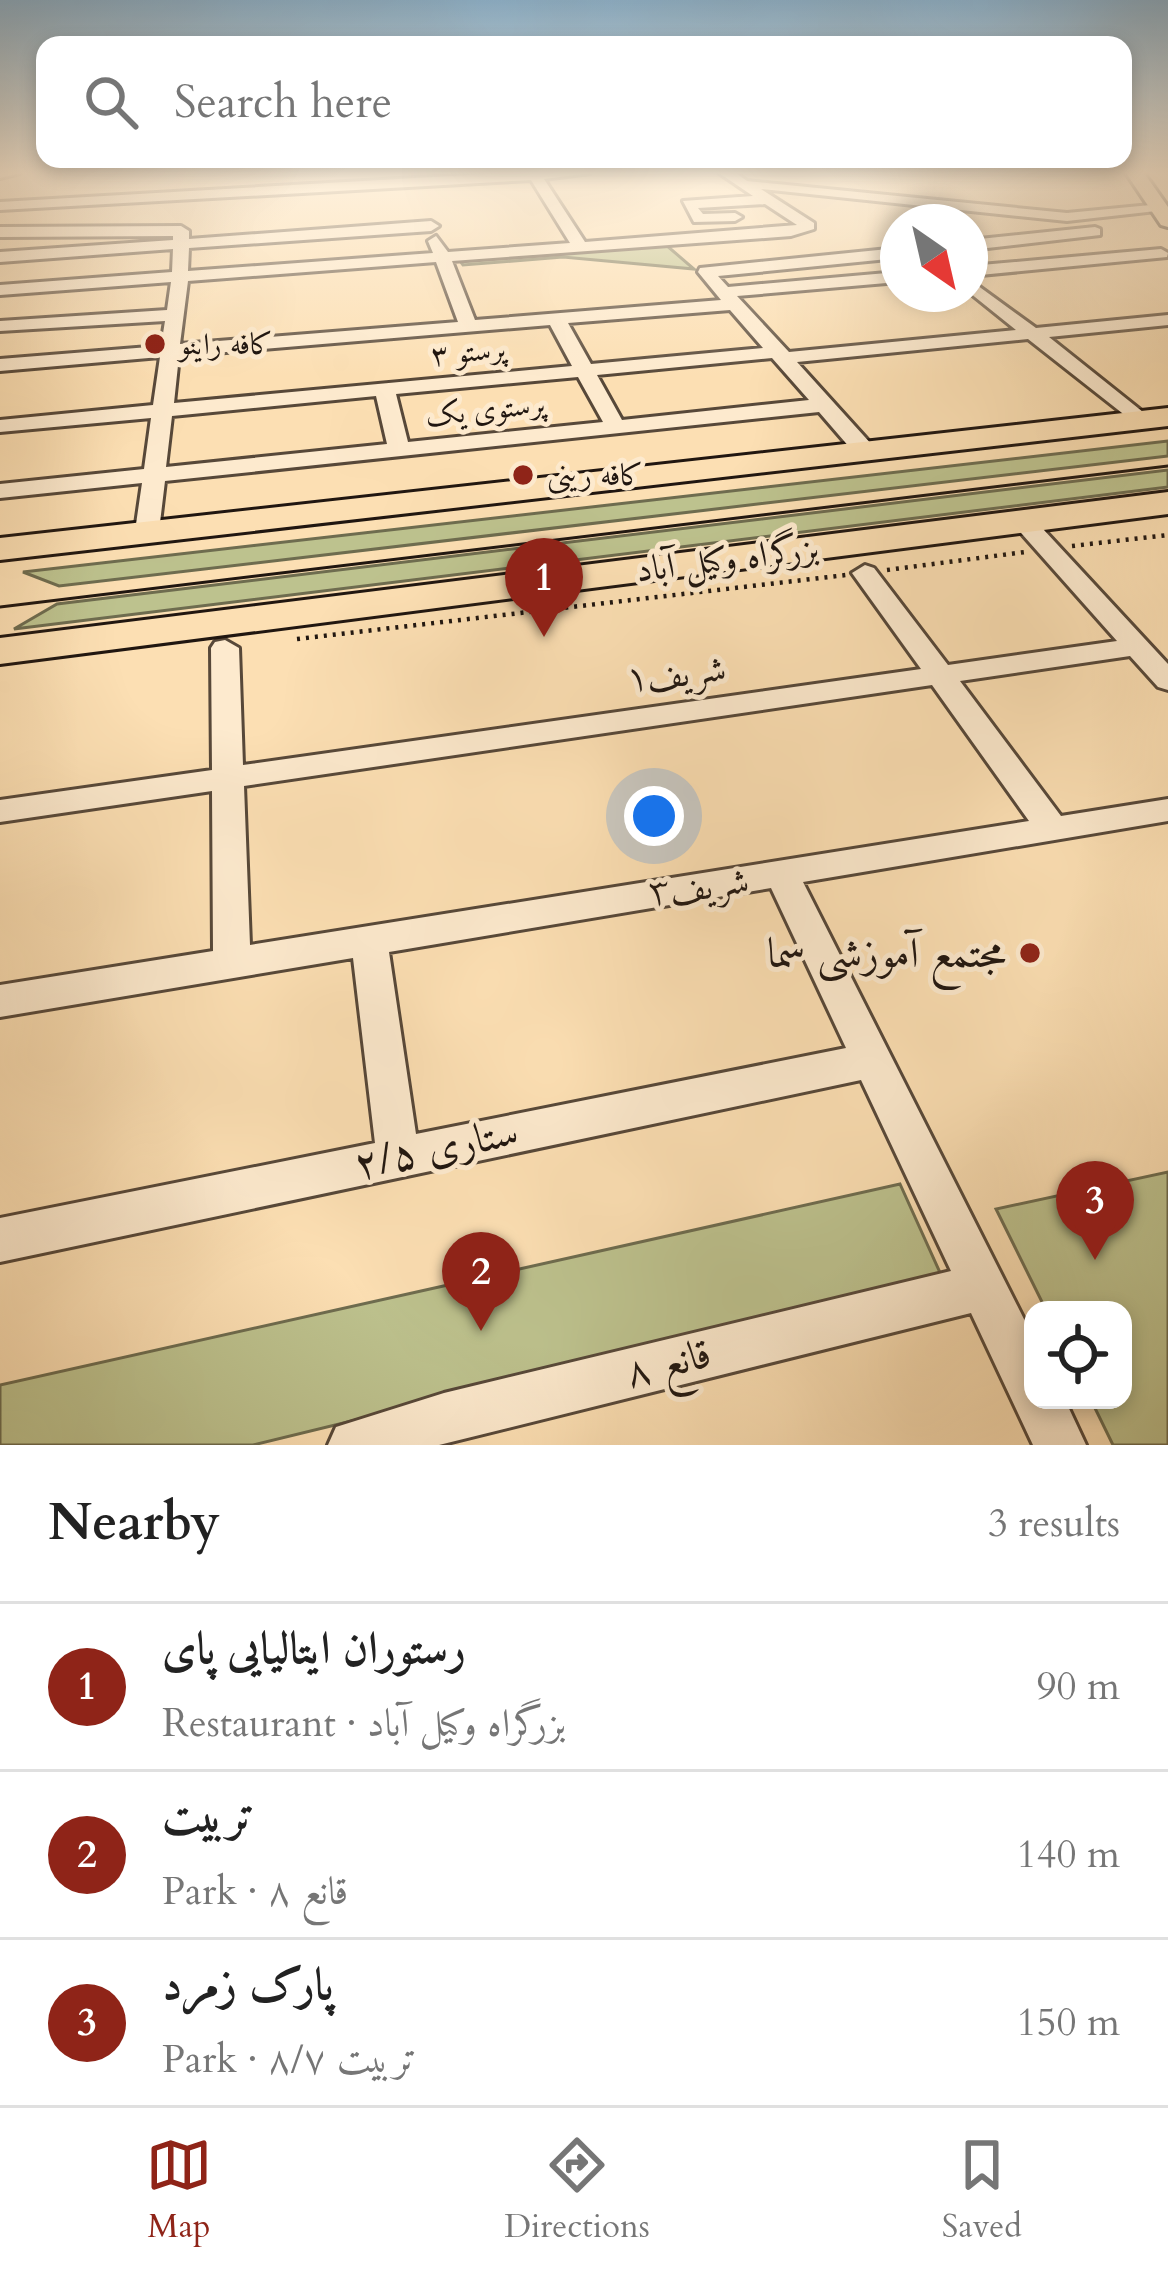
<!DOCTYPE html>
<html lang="en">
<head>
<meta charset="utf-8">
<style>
	body { margin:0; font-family:Cardo,Amiri,serif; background:#f2f2f2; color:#222 }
	.controls { position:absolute; right:36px; bottom:36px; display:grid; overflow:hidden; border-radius:24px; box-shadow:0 6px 18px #0003 }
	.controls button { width:108px; height:108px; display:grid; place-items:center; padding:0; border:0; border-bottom:3px solid #e0e0e0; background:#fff; color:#222; font:60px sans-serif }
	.compass { position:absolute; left:880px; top:204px; width:108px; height:108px; border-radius:50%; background:#fff; box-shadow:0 6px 18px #0003; rotate:146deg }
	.you { position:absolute; left:654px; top:816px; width:42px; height:42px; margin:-30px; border:9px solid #fff; border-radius:50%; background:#1a73e8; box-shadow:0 0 0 18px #1a73e833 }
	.badge { display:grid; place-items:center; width:78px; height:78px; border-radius:50%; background:#8f2418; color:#fff; font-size:39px; font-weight:700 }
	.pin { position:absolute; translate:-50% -99px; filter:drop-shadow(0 3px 6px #0008) }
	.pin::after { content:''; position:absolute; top:63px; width:42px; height:36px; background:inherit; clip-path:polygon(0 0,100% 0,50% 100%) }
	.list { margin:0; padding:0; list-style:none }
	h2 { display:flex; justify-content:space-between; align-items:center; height:156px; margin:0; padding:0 48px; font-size:51px }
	h2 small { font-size:39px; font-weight:400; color:#767676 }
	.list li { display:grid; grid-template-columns:78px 1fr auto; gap:36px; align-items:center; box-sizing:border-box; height:168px; padding:0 48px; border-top:3px solid #e0e0e0 }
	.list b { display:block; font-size:45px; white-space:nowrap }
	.list p { margin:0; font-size:39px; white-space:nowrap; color:#767676 }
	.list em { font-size:39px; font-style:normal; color:#767676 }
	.icon { flex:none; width:66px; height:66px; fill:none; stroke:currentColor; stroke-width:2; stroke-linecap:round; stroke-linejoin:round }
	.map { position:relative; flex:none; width:1168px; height:1445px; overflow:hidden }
	.search { position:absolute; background:#fff; box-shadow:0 6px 18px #0003; left:36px; right:36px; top:36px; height:132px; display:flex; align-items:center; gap:30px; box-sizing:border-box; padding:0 42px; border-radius:24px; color:#767676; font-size:45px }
	.sheet { height:660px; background:#fff }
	nav { display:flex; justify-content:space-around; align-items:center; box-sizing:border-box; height:168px; border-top:3px solid #e0e0e0; background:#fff; font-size:33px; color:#767676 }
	nav a { display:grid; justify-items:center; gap:6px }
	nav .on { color:#8f2418 }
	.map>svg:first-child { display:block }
	.green { fill:#bdc28e; stroke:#6e6c4f; stroke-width:3 }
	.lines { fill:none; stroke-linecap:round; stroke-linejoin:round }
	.minor-casing { stroke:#574839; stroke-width:6 }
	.major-casing { stroke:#201610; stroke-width:6 }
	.highway-casing { stroke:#201610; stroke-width:6 }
	.path { stroke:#201610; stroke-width:4.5; stroke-dasharray:3 6; stroke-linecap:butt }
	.minor { fill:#fdeace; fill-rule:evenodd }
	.major { fill:#fcdfb3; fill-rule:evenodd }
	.highway { fill:#fcdfb3; fill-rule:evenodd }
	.tram { stroke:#201610; stroke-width:3 }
	.poi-dot { fill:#8f2418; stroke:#fdeace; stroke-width:4.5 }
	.labels { text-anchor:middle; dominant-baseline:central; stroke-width:10; stroke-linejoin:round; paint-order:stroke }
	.far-poi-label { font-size:30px; fill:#201610; stroke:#fdeace; text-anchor:start }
	.far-street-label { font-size:30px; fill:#201610; stroke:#fdeace }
	.street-label { font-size:36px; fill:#201610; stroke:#fdeace }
	.near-poi-label { font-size:42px; fill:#201610; stroke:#fdeace; text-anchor:end }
	.near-street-label { font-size:42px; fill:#201610; stroke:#fdeace }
</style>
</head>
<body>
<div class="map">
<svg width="1168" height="1445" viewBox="0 0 1168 1445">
	<rect width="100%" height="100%" fill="#fcdfb3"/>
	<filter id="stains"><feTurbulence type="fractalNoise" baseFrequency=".00167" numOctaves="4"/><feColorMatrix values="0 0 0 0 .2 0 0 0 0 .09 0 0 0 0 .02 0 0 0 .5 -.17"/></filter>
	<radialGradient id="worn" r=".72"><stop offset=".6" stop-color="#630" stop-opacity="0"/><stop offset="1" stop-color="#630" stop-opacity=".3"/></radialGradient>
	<path class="green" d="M666,245L694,269L563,257L463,265L460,261Z
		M1168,441V456L59,586L23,572Z
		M1168,470V487L14,629L57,604Z
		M1168,1172V1445H1113L1091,1400H1123V1310H1046L996,1209Z
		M900,1184L942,1277L253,1445H0V1385Z"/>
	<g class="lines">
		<g class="minor-casing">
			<path id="minor" d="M0,173H20L0,178Z
				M503,173H590L544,179L585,242L797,225L765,204L698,208L703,214L735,213L742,217L735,221L694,222L683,201L753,196L719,173H736L747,181L1067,213L1161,204L1156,211L1067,221L761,189L814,223V229L791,236L452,261L475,320L721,300L698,272L700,268L898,248V258L718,276L728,287L898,272V282L737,296L789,352L1016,330L970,293V280L1036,328L1168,315V325L1049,337L1153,420L1136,424L1028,339L797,362L873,446V456H857L819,412L165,481L159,531L147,538L135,531L142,483L0,498V484L144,469L151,418L0,432V420L153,405L160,357L0,371V359L161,346L165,321L0,331V321L167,310L171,282L0,295V285L172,272L173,249L0,262V252L173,240V236L0,237V227L181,226L189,231V239L431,221L439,226L431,231L189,248L188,271L433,253L428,241L436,236L448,252L570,243L531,180L0,210V202ZM436,262L458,322L180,344L188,281ZM730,310L763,348L591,364L568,323ZM550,325L572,366L174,403L179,356ZM772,358L809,400L622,420L597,375ZM578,377L603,422L408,442L396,394ZM376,396L387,444L166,467L172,416Z
				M1095,227L1100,229V235L970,250V240Z
				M1161,249L1168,253L1167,257L970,276V266Z
				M1023,514L1031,516L1168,664V690L1158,687L1130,656L960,681L1061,816L1168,799V821L803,882L1033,1337V1400H1065L1086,1445H1033L971,1313L439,1445H328L336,1427L444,1393L951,1271L861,1080L0,1262V1218L375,1143L353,958L0,1017V985L213,951L212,791L0,822V800L212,770L211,648L215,642L225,640L239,648L243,765L921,669L852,573L865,565L874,568L948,665L1117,641L1015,526L1011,521ZM932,685L1029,821L250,945L244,786ZM771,888L846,1048L416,1134L389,952Z"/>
		</g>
		<g class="major-casing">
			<path id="major" d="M1126,173H1144L1168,207V227L1161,225Z"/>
		</g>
		<g class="highway-casing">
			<path id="highway" d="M1168,408V426L0,560V538Z
				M1168,492V514L0,664V638Z"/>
		</g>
		<path class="path" d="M1072,546L1168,535
			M887,570L1025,552
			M297,639L846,575"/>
		<use href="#minor" class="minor"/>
		<use href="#major" class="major"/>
		<use href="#highway" class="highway"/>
		<path class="tram" d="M0,607L1168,466"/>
	</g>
	<linearGradient id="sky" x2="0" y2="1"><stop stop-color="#8cb6d4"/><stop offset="0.46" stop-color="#fef1dd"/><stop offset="1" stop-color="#fef1dd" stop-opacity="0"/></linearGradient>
	<rect width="1168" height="376" fill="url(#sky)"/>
	<g class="poi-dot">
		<circle cx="155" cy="344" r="12"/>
		<circle cx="523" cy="475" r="12"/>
		<circle cx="1030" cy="953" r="12"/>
	</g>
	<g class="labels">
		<g class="far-poi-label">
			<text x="179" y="344">کافه راینو</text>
			<text x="547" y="475">کافه رینی</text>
		</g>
		<g class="far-street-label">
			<text transform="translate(468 352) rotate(-5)">پرستو ۳</text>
			<text transform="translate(485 410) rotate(-6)">پرستوی یک</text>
		</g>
		<g class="street-label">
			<text transform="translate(727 559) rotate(-7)">بزرگراه وکیل آباد</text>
			<text transform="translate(677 675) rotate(-8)">شریف١</text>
			<text transform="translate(700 888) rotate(-9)">شریف٣</text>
		</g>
		<g class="near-poi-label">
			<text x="1006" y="953">مجتمع آموزشی سما</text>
		</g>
		<g class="near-street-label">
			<text transform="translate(436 1148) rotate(-12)">ستاری ۲/۵</text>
			<text transform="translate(668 1363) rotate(-14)">قانع ۸</text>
		</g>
	</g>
	<rect width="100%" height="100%" filter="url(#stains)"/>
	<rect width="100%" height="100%" fill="url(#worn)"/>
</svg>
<div class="controls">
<button><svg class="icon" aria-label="locate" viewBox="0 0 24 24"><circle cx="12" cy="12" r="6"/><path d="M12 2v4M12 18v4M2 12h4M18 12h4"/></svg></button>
</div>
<svg class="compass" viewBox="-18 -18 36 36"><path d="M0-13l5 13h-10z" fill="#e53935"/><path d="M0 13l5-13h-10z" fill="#767676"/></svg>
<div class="you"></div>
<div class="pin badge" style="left:544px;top:637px">1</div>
<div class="pin badge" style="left:481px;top:1331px">2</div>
<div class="pin badge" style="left:1095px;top:1260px">3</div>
<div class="search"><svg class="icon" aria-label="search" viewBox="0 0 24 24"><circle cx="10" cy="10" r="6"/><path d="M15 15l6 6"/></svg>Search here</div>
</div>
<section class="sheet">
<h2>Nearby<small>3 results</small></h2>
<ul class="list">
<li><span class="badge">1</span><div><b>رستوران ایتالیایی پای</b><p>Restaurant · بزرگراه وکیل آباد</p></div><em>90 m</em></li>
<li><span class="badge">2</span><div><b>تربیت</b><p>Park · قانع ۸</p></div><em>140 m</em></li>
<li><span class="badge">3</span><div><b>پارک زمرد</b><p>Park · تربیت ۸/۷</p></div><em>150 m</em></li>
</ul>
</section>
<nav>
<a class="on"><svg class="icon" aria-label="map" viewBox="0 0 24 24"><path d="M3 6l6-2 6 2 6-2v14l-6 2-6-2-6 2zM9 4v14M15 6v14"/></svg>Map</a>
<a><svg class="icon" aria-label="directions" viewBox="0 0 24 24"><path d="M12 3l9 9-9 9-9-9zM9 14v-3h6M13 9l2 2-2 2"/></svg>Directions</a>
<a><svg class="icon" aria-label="saved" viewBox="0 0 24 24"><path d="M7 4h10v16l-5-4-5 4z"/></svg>Saved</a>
</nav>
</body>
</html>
